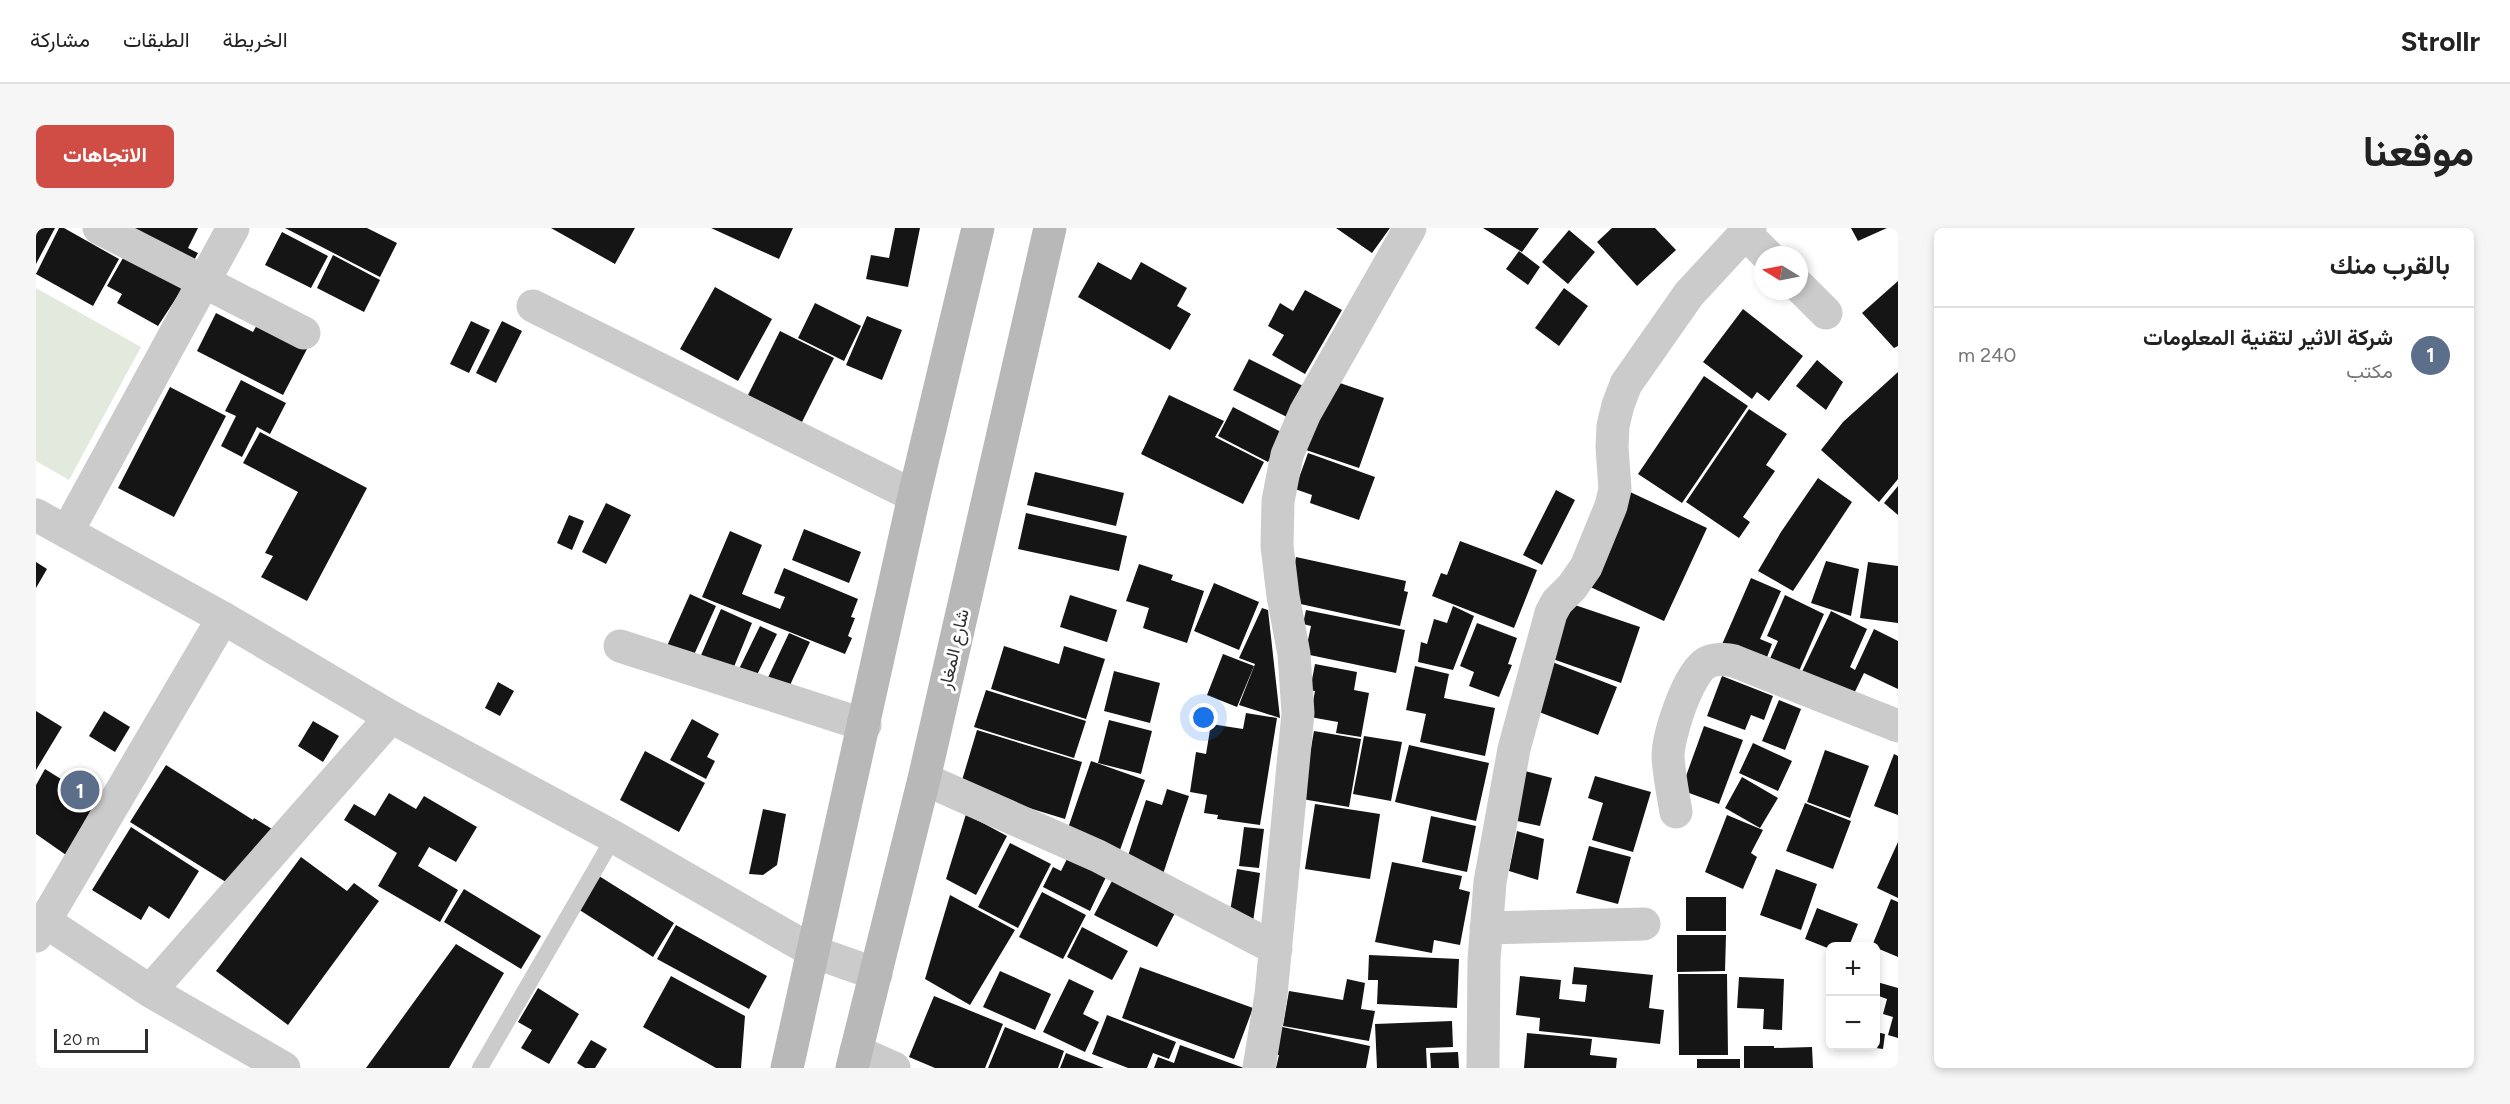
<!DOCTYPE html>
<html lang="ar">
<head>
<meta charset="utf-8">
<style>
	body { margin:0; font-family:Figtree,Vazirmatn,sans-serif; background:#f6f6f6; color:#222; direction:rtl }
	.controls { position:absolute; right:18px; bottom:18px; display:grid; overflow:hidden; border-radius:9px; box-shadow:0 3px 9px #0003 }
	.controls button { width:54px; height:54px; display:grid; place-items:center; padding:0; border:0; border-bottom:2px solid #e0e0e0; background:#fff; color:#222; font:30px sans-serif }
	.compass { position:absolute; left:1718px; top:18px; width:54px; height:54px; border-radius:50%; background:#fff; box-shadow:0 3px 9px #0003; rotate:280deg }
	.scale { position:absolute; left:18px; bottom:15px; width:94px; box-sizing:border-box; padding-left:6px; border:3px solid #2e2e2e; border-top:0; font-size:16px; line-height:21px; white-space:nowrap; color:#2e2e2e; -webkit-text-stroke:4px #fff; paint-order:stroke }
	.you { position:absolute; left:1168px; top:490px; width:21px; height:21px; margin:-15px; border:4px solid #fff; border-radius:50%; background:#1a73e8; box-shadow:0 0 0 9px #1a73e833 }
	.badge { display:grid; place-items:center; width:39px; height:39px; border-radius:50%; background:#d04d45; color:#fff; font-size:20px; font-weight:700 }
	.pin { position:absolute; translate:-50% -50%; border:3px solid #fff; box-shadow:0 2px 6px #0006 }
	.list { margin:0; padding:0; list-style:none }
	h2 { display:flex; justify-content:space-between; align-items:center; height:78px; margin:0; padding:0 24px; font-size:26px }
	h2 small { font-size:20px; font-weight:400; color:#767676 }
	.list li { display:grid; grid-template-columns:39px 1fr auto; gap:18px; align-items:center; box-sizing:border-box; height:96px; padding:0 24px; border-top:2px solid #e0e0e0 }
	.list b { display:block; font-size:22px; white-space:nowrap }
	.list p { margin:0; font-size:20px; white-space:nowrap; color:#767676 }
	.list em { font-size:20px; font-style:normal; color:#767676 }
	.map { position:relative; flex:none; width:1862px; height:840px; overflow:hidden; direction:ltr; border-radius:9px }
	header { display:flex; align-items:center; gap:36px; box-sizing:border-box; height:84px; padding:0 30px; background:#fff; border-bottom:2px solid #e0e0e0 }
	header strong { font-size:28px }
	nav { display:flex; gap:33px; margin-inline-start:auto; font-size:21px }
	.intro { display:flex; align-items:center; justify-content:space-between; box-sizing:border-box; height:144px; padding:0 36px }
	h1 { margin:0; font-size:42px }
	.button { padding:15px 27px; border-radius:9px; background:#d04d45; color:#fff; font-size:21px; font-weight:700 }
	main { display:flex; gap:36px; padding:0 36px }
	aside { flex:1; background:#fff; border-radius:9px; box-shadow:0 3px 9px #0003 }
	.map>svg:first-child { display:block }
	.green { fill:#e2e9dd }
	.building { fill:#151515 }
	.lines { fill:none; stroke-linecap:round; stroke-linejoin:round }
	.service { stroke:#cbcbcb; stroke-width:16 }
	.minor { stroke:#cbcbcb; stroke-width:33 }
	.tertiary { stroke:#cbcbcb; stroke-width:33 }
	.secondary { stroke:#b8b8b8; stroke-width:33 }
	.labels { text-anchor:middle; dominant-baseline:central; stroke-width:6; stroke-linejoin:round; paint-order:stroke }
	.street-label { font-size:18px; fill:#2e2e2e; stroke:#fff }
</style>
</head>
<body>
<header>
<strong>Strollr</strong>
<nav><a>الخريطة</a><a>الطبقات</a><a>مشاركة</a></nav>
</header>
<div class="intro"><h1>موقعنا</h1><a class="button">الاتجاهات</a></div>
<main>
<aside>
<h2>بالقرب منك<small></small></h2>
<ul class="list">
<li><span class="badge" style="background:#5c6f8a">1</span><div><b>شركة الاثير لتقنية المعلومات</b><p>مكتب</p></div><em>240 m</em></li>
</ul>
</aside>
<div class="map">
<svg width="1862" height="840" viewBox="0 0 1862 840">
	<rect width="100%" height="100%" fill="#fff"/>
	<path class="green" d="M0,60L105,119L33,252L0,233Z"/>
	<path class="building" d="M0,0H19L0,36Z
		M23,0H28L83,31L57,78L0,46Z
		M80,0H162L152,20L162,25L154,40Z
		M249,0H331L361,15L344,49Z
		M515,0H599L579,36Z
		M675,0H757L743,31Z
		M859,0H884L872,59L830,51L835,27L853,30Z
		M1300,0H1354L1336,25Z
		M1447,0H1503L1486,24Z
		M1576,0H1619L1640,22L1601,58L1561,14Z
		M1815,0H1851L1822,13Z
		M1533,2L1559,24L1532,56L1506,34Z
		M246,4L292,28L275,60L229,37Z
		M91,23L150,55L122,98L81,75L86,66L71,58Z
		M1483,23L1504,39L1492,57L1470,41Z
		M297,27L344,52L328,84L281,60Z
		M1062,34L1095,52L1105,34L1151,60L1141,78L1155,86L1134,122L1042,69Z
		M1862,53V118L1858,120L1826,85Z
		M679,59L736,91L702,153L644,121Z
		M1528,60L1552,78L1523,118L1499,100Z
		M1269,62L1306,82L1269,146L1236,127L1248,107L1232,98L1244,75L1257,83Z
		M779,75L825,98L808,133L762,110Z
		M1707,81L1767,128L1733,173L1721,164L1716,171L1667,134Z
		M180,85L217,104L222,95L271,121L247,167L161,123Z
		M831,88L866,102L846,152L810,137Z
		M435,93L454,102L433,145L414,136Z
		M466,93L486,103L460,155L440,145Z
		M744,103L798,130L764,198L710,171Z
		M1213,131L1269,159L1253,190L1197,162Z
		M1781,132L1807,154L1790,182L1760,158Z
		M1862,144V251L1843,274L1785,222L1807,194Z
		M1668,148L1712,178L1646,275L1602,246Z
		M205,152L250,175L234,206L221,199L206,229L185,218L200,188L189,183Z
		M1295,152L1348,170L1323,240L1270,222Z
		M134,159L190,188L138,289L82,260Z
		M1133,167L1188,193L1179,209L1228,234L1207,276L1105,226Z
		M1197,179L1247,205L1232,234L1182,208Z
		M1713,181L1751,206L1730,237L1739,243L1707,289L1714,294L1703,310L1650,274Z
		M224,204L331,260L271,373L225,349L237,328L229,325L262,264L207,235Z
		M1272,225L1339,249L1323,292L1274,275L1276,267L1259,261Z
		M999,244L1088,265L1080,298L991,277Z
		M1782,250L1816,274L1757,363L1722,343L1745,304Z
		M1862,258V287L1848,275Z
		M1520,262L1539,272L1506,337L1487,327Z
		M1592,263L1671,300L1628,393L1550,357Z
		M570,275L595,287L570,336L546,324Z
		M990,285L1091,308L1083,343L982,321Z
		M533,287L548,293L536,322L521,315Z
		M768,301L825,324L813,355L756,332Z
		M694,303L726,317L706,366L744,381L749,369L738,365L748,340L822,371L815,389L819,390L812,408L816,410L809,426L666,369Z
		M1424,313L1501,342L1478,400L1396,368L1405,345L1411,347Z
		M1260,329L1370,353L1368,363L1372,364L1364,398L1260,375L1254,360Z
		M1790,333L1823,341L1815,388L1775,375Z
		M0,334L11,341L0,360Z
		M1832,334L1862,338V395L1824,390Z
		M1103,336L1137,347L1135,352L1168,363L1151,415L1107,400L1113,380L1090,373Z
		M1715,350L1745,363L1724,411L1736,416L1727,440L1684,421Z
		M1178,355L1223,374L1203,422L1158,403Z
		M654,366L680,378L657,429L631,418Z
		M1034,367L1081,382L1071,414L1024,399Z
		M1749,367L1788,386L1760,450L1731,437L1742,413L1731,408Z
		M1530,374L1604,399L1585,455L1511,429Z
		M1417,378L1438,388L1417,442L1382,434L1385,414L1391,416L1398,391L1411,395Z
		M1226,380L1232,382L1244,490L1203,477L1219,436L1203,430Z
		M685,381L716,395L695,446L663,432Z
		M1270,382L1369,402L1360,445L1269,426L1275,398L1267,396Z
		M1795,383L1831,401L1814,439L1819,442L1838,401L1862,413V461L1828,445L1814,474L1762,452Z
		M1441,395L1481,410L1472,436L1476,437L1463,469L1433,458L1438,444L1424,438Z
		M724,398L741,406L720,449L703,441Z
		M753,405L774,414L749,468L728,458Z
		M968,418L1023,436L1028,418L1069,431L1050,491L955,461Z
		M1187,426L1218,438L1201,479L1171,467Z
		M1511,432L1581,459L1562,507L1493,480Z
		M1279,436L1321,444L1318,462L1333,465L1325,509L1300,505L1302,494L1274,489L1279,463L1274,462Z
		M1379,438L1413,446L1408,470L1459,480L1449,528L1384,514L1390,486L1370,482Z
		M1078,443L1124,455L1114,495L1068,483Z
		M1686,448L1737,468L1728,492L1715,487L1709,502L1671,488Z
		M462,454L478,463L464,488L449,480Z
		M950,462L1050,493L1038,530L938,499Z
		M1743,472L1765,481L1749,522L1726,513Z
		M0,483L26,499L0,542Z
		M68,483L94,499L79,524L53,508Z
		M1210,485L1241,490L1224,597L1181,591L1182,587L1168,585L1171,567L1154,564L1160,524L1170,526L1175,496L1207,501Z
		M656,491L683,506L671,529L679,533L670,551L634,532Z
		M1073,492L1116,503L1105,546L1062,535Z
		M277,493L303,508L287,534L262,518Z
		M1668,498L1707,512L1683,576L1645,562Z
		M941,502L1046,534L1029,591L924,559Z
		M1278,503L1325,511L1313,579L1266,571Z
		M1328,508L1366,514L1355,573L1317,566Z
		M1717,515L1756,533L1742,563L1703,545Z
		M1373,517L1453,535L1440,593L1359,574Z
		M1789,522L1833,538L1814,590L1771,574Z
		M609,523L669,555L643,604L584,572Z
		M1858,526L1862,528V587L1838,578Z
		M1055,533L1109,552L1084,622L1031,603Z
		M130,537L217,592L218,590L241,604L193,656L94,594Z
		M9,541L60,573L30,627L0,606V557Z
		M1489,543L1516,550L1504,598L1477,592Z
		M1559,548L1615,564L1597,624L1556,612L1567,575L1552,570Z
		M1706,549L1742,570L1724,600L1689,580Z
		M1131,561L1153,568L1127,646L1090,634L1110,572L1126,577Z
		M353,565L380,581L388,568L441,599L420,634L393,619L382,638L422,662L404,694L342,658L361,625L308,592L318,576L339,588Z
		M1769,575L1815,593L1797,641L1750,623Z
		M1279,576L1344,586L1334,651L1269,641Z
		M727,581L750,586L741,637L727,647L713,646Z
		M930,586L971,608L940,667L910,651Z
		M1691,587L1727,602L1715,625L1721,629L1707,661L1669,644Z
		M1395,588L1440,598L1431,644L1386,634Z
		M95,599L163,643L133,691L113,678L105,692L56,662Z
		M1208,599L1228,601L1223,640L1203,638Z
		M1481,603L1508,611L1502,652L1473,643Z
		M1862,614V670L1841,660Z
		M974,615L1015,636L982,700L942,679Z
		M1553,618L1595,629L1582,676L1540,665Z
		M1033,627L1071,647L1054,683L1007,659L1017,639L1025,643Z
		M265,629L311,663L318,655L343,673L252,797L180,743Z
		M1356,634L1426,648L1423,661L1434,664L1424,717L1398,712L1396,725L1339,714Z
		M1201,641L1224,645L1217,694L1193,690Z
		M1740,641L1781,656L1765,702L1724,687Z
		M563,648L638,695L617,729L542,681Z
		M1077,651L1140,683L1121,719L1058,687Z
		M428,661L505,708L485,741L408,694Z
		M1006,664L1050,687L1027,731L983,709Z
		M914,667L979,702L934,777L889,751Z
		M1650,669H1690V703H1650Z
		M1855,671L1862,674V729L1836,718Z
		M1781,680L1822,696L1813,718H1794V721L1769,711Z
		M640,697L731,748L713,781L621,731Z
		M1046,699L1092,723L1076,752L1031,729Z
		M1641,707H1690L1689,743L1641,744Z
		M420,716L468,745L413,840H330Z
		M1333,727L1423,731L1421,780L1341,776L1342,752H1332Z
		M1104,739L1217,780L1198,831L1086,790Z
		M1538,739L1617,747L1613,780L1628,782L1624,816L1503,803L1504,790L1480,787L1484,748L1525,752L1523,771L1549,774L1551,757L1536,756Z
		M964,743L1015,766L999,802L947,779Z
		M1642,746H1691L1692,827H1643Z
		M635,748L709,788L705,840H680L607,799Z
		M1703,749L1748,751L1746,802L1727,801L1728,781L1701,780Z
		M1033,751L1058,763L1047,786L1063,794L1049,824L1007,804Z
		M1311,751L1329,755L1325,781L1339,783L1333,813L1247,798L1253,763L1307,772Z
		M1841,754L1862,760V810L1852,807L1857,789L1847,786L1851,771L1840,767Z
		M502,760L543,786L513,836L485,820L496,802L482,794Z
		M898,768L967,796L949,840H899L873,829Z
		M1071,787L1140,814L1133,831L1117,825L1111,840H1092L1056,826Z
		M1416,793L1417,819L1390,820L1391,840H1341L1339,796Z
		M1242,798L1334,818L1330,840H1240L1243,827L1236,826Z
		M969,799L1028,823L1022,840H952Z
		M1840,804L1849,806L1847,821L1833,819L1840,818Z
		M1491,805L1556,811L1554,827L1581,830L1580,840H1488Z
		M555,812L571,821L559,840H549L541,835Z
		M1144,817L1208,840H1118L1122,829L1138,835Z
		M1708,818H1738V820L1776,819L1777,840H1708Z
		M1422,824L1423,840H1395L1394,825Z
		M1030,825L1068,840H1024Z
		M1661,831H1704V840H1661Z"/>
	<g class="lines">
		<path class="service" d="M444,840L578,609"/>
		<path class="minor" d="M63,0L268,105
			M1709,5L1731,27
			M1763,58L1790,85
			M497,78L878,268
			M31,304L197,0
			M584,418L829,497
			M888,551L1062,628L1240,721
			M1640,584C1637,566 1633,547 1632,529C1632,507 1652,446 1670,435C1679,430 1688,431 1698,433L1862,498
			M10,694L114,763L248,840
			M1450,700L1608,696
			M0,708L187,390
			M114,763L355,489
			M820,823L858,840
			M1223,840L1235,767L1262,485L1258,426L1247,368L1241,318L1242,273L1251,227L1269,185L1374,0
			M1447,840L1448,732L1454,654L1478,521L1515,385L1521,374L1536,359L1550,339L1575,278L1579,261L1576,219L1577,198L1582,177L1590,156L1653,66L1714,0"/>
		<path class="tertiary" d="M0,287L187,390L355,489L578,609L778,724L840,746"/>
		<path class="secondary" d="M751,840L878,268L942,0
			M816,840L888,551L1014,0"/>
	</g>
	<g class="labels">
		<g class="street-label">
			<text transform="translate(918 421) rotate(-77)">شارع المغار</text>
		</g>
	</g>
</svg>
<div class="controls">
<button>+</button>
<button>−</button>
</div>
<svg class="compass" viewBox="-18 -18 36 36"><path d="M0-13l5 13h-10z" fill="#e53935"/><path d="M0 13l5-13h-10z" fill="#767676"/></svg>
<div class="scale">20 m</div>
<div class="you"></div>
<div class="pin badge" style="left:44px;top:562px;background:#5c6f8a">1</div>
</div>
</main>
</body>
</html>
